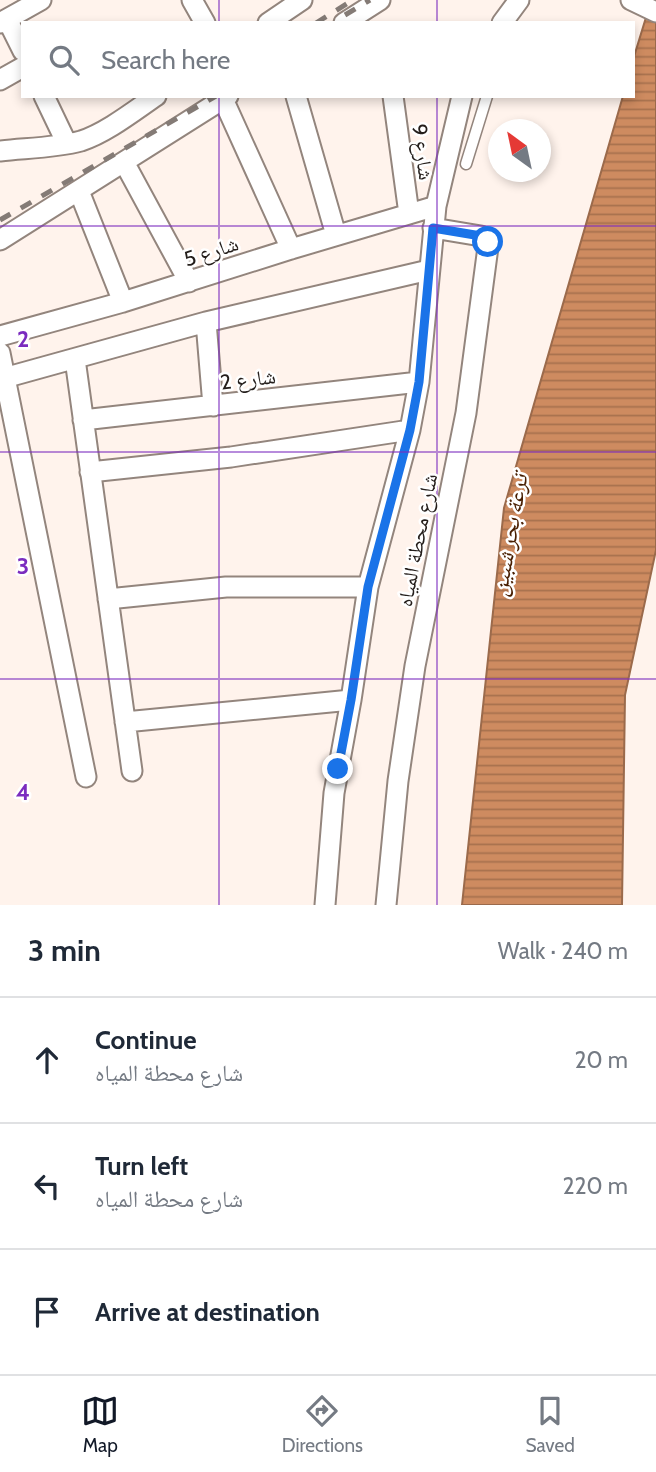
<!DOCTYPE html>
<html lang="en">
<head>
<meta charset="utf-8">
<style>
	body { margin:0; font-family:Cabin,"Noto Naskh Arabic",sans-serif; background:#f6f6f7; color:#1f2937 }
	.compass { position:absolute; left:488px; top:119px; width:63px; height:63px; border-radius:50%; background:#fff; box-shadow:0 4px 10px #0003; rotate:327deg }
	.stop { position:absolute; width:21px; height:21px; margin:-16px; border:5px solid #1a73e8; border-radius:50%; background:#fff }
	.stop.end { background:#1a73e8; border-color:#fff; box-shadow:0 2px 7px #0008 }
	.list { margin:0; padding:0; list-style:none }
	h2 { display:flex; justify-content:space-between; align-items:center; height:91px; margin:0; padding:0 28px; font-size:30px }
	h2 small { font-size:23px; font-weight:400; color:#747a83 }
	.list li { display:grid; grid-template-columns:46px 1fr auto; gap:21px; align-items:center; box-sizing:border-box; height:126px; padding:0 28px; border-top:2px solid #e0e1e3 }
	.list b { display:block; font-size:26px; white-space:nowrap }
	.list p { margin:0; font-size:23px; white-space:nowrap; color:#747a83 }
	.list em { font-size:23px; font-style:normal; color:#747a83 }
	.icon { flex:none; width:38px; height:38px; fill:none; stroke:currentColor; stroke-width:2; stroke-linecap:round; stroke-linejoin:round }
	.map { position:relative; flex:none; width:656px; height:905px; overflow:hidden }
	.search { position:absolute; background:#fff; box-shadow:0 4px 10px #0003; left:21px; right:21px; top:21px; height:77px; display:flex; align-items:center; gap:18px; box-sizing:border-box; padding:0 24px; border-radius:0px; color:#747a83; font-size:26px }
	.sheet { height:469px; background:#fff }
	nav { display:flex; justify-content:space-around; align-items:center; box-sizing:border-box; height:98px; border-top:2px solid #e0e1e3; background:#fff; font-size:19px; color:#747a83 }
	nav a { display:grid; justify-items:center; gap:4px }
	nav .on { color:#111827 }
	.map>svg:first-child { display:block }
	.water { fill:url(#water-rules); stroke:#9b6a4b; stroke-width:2 }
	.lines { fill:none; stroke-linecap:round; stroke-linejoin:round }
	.lane-casing { stroke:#93857d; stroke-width:13 }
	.street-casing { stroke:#93857d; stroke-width:23 }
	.lane { stroke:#fff; stroke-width:10 }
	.street { stroke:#fff; stroke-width:19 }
	.rail { stroke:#847b76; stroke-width:5; stroke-dasharray:12 12; stroke-linecap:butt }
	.route { stroke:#1a73e8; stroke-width:9 }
	.grid { fill:none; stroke:#7b2cbf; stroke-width:2; stroke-opacity:0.55 }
	.labels { text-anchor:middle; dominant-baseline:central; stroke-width:5; stroke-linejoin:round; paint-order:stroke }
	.street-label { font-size:21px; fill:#241e1b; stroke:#fff }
	.water-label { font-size:23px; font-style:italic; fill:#481e00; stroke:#fff }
	.grid-label { font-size:23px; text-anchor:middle; font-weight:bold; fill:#7b2cbf; stroke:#fff; stroke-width:5; stroke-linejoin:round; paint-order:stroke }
</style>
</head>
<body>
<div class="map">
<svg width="656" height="905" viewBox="0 0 656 905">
	<defs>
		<pattern id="water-rules" width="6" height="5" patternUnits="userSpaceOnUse" patternTransform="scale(1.75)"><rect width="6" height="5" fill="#ce8b60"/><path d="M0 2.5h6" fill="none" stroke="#a7714e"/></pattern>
	</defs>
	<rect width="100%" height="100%" fill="#fff3ec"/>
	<path class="water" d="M654,0H656V550L625,695L622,905H462L504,508L623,96H633V60L648,11Z"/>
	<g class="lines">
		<g class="lane-casing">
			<path id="lane" d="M466,164L487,96"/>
		</g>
		<g class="street-casing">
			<path id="street" d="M192,0L205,23
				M631,0L656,12
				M7,19L23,51
				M0,23L41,0
				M268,23L302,0
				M344,23L380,0
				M502,23L519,0
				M0,80L23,67
				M44,96L67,144
				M296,96L336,235
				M393,96L409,214
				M223,99L291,249
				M0,151C26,148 55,148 81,141C106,133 134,111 156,96
				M124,162L189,282
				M79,191L123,302
				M0,240L228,96
				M206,322L213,406
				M0,336L123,302L291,249L436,206
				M0,353L86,777
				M75,359L132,771
				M4,378L206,322L429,270
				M83,420L419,382
				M90,472L231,457L410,430
				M108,599L226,587H368
				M125,722L351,700
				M325,905L334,793L351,700L368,587L410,430L419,382L436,206L462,96
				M386,905L398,781L415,666L466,413L488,247C488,241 486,239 481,236L433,228"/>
		</g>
		<use href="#lane" class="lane"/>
		<use href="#street" class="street"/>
		<path class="rail" d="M345,15L370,0
			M316,23L353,0
			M0,220L216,96"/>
	</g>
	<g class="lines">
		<path class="route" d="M338,769L351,700L368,587L410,430L419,382L433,228L481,236L485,238L488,242"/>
	</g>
	<path class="grid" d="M219,0V23M437,0V23M219,96V905M437,96V905M0,226H656M0,452H656M0,679H656"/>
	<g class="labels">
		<g class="street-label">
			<text transform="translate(423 152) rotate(82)">شارع 9</text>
			<text transform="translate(211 251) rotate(-18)">شارع 5</text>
			<text transform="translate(248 379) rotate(-7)">شارع 2</text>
			<text transform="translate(417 540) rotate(-79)">شارع محطة المياه</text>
		</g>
		<g class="water-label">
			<text transform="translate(509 535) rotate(-80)">ترعة بحر شبين</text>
		</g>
	</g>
	<g class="grid-label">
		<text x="23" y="347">2</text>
		<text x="23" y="574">3</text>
		<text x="23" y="800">4</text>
	</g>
</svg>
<svg class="compass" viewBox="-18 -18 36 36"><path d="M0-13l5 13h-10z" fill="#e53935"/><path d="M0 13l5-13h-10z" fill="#747a83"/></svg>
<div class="stop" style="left:488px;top:242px"></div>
<div class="stop end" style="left:338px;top:769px"></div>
<div class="search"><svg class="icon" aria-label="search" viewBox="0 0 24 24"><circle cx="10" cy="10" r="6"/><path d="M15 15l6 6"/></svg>Search here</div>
</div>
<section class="sheet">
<h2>3 min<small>Walk · 240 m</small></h2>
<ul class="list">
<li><svg class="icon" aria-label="ahead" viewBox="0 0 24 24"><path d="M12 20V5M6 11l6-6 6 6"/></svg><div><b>Continue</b><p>شارع محطة المياه</p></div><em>20 m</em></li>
<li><svg class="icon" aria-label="left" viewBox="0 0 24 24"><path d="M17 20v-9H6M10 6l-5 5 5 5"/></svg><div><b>Turn left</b><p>شارع محطة المياه</p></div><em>220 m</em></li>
<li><svg class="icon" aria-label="arrive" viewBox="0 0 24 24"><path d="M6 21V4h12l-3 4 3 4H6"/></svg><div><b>Arrive at destination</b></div></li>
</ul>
</section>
<nav>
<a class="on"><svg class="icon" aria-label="map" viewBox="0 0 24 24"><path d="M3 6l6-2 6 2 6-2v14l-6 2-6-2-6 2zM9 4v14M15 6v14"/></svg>Map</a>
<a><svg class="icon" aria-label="directions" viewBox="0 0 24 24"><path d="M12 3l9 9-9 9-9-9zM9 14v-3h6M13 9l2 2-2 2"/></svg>Directions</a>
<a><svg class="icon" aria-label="saved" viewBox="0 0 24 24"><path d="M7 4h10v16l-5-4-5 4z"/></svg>Saved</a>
</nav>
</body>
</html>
